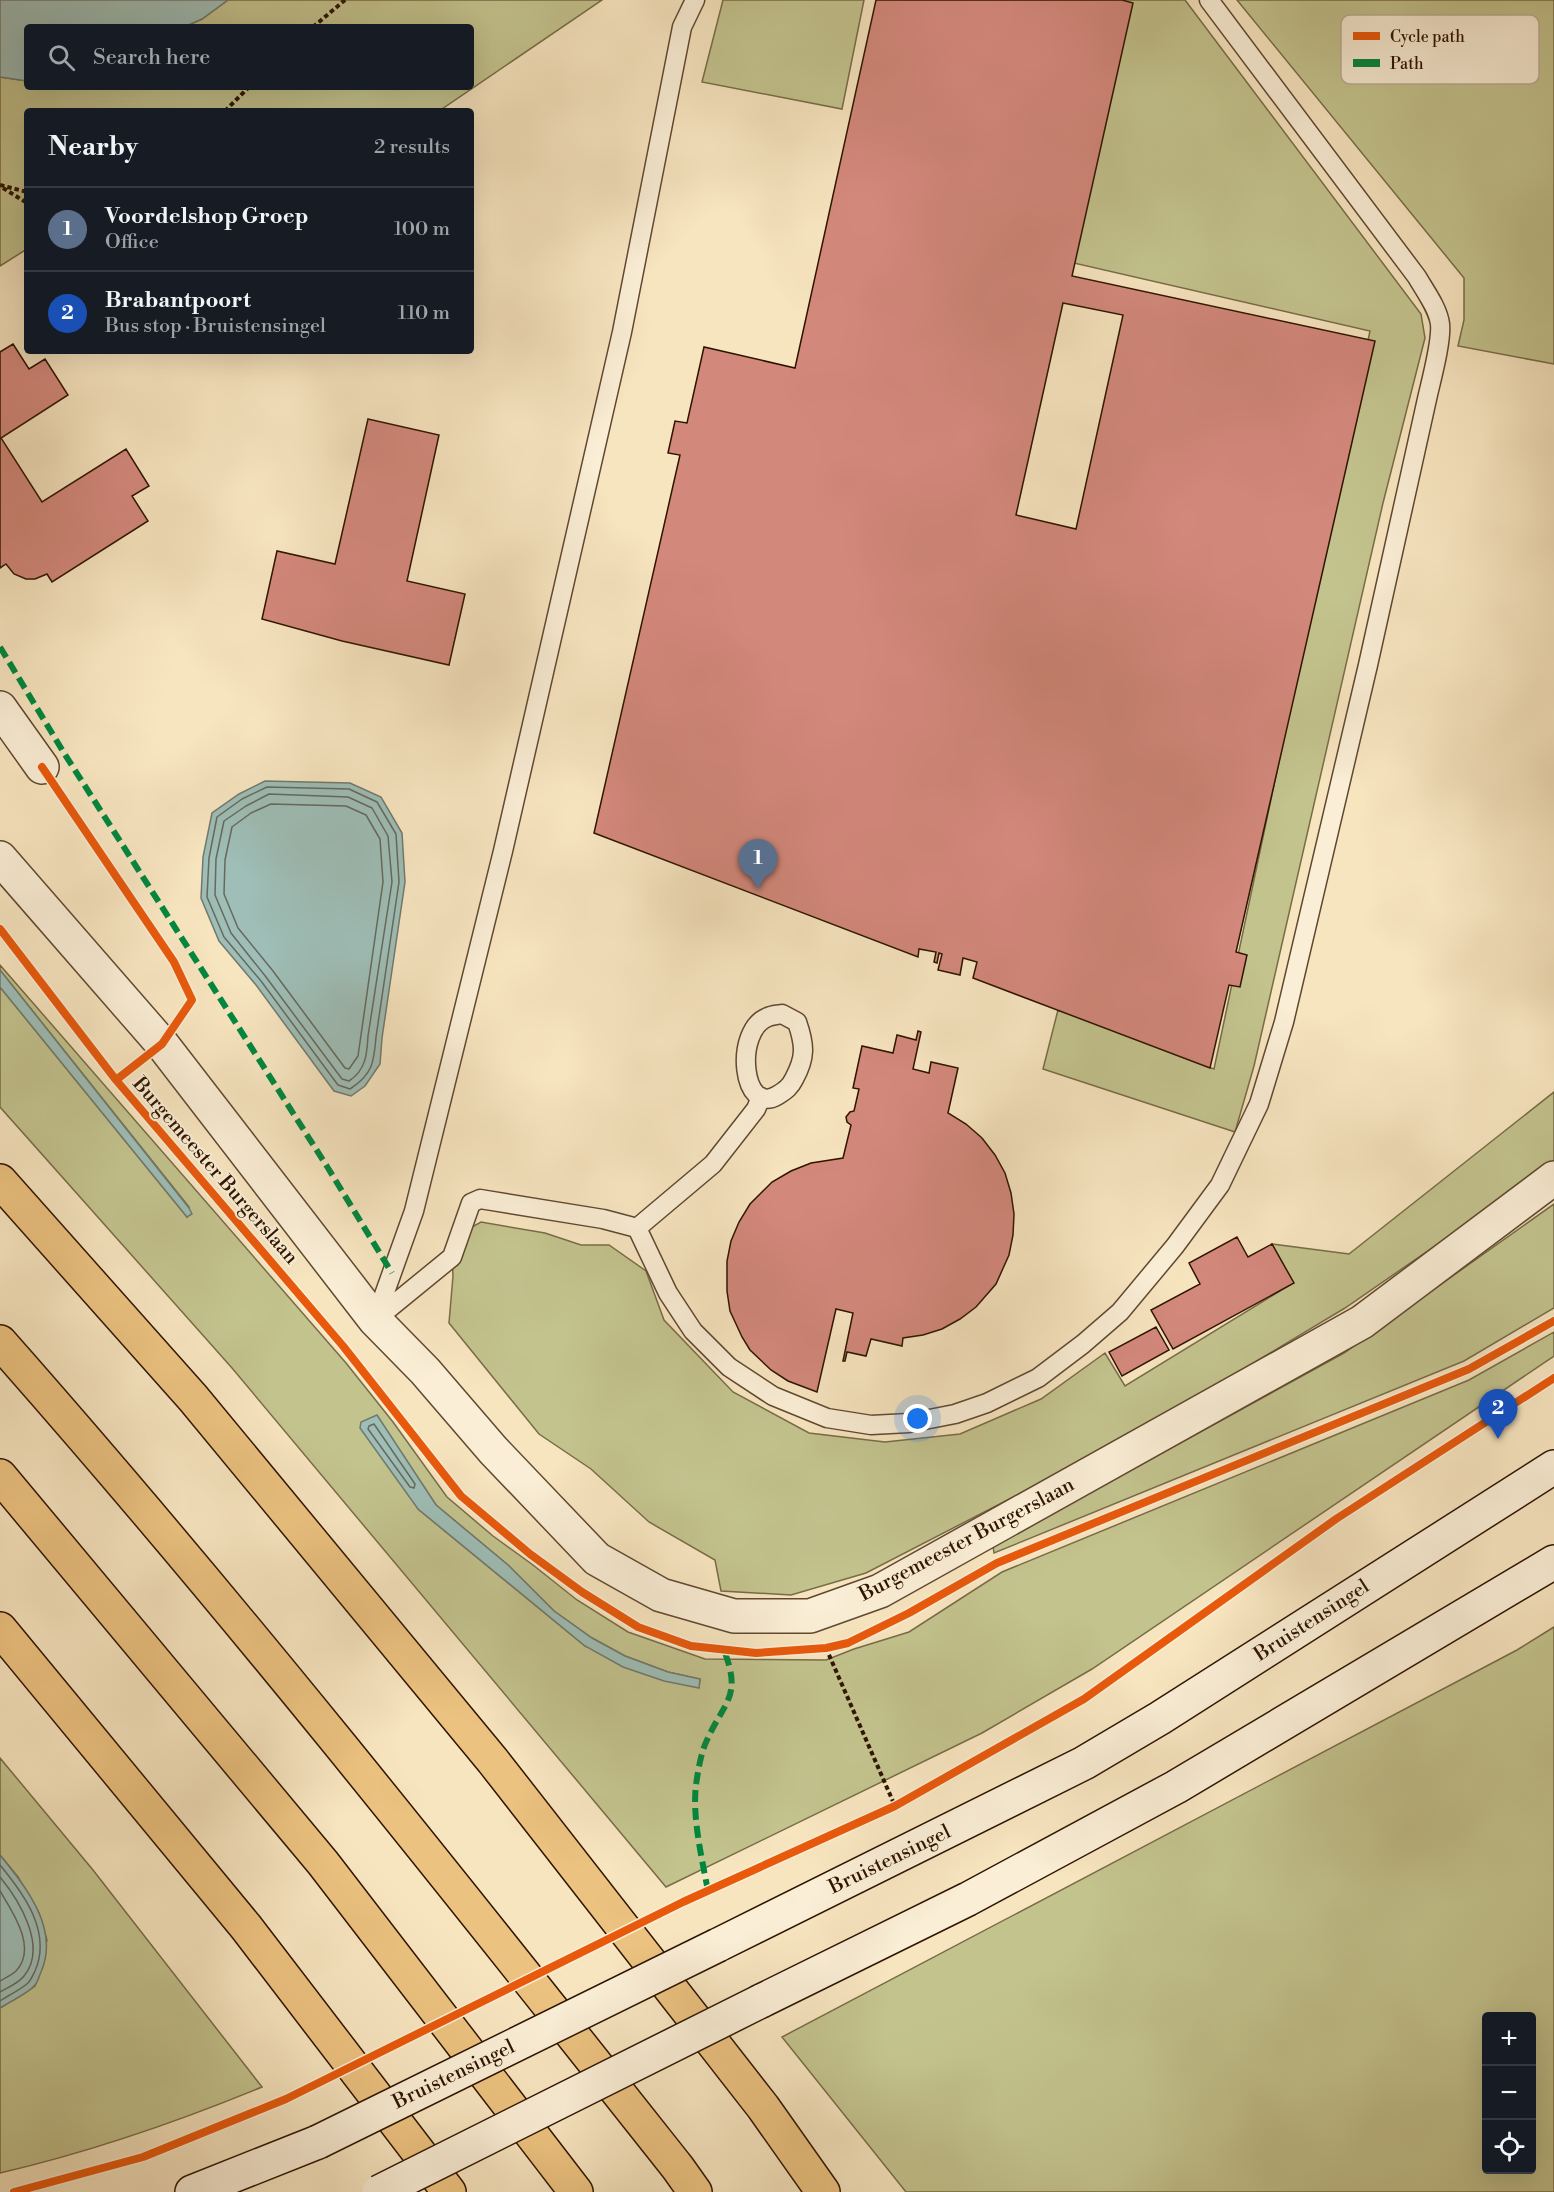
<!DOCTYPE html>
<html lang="en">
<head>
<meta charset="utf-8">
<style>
	body { margin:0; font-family:"Libre Bodoni",serif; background:#242831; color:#f1f3f6 }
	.controls { position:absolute; right:18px; bottom:18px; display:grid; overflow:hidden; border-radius:6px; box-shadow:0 6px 24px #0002 }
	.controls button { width:54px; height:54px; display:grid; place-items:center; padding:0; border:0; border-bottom:2px solid #363941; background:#171b24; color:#f1f3f6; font:30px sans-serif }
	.you { position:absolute; left:918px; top:1419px; width:21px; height:21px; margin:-15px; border:4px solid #fff; border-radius:50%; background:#1a73e8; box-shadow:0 0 0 9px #1a73e833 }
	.badge { display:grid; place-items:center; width:39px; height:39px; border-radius:50%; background:#c59692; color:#fff; font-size:20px; font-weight:700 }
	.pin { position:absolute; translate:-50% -50px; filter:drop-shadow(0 2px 3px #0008) }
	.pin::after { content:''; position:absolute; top:32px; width:21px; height:18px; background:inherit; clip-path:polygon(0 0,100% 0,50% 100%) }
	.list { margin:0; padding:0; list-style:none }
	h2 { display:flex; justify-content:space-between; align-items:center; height:78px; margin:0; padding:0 24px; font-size:26px }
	h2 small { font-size:20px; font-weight:400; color:#9ea1a6 }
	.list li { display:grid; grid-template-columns:39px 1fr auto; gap:18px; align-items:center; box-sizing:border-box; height:84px; padding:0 24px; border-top:2px solid #363941 }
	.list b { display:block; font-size:22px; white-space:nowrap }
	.list p { margin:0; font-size:20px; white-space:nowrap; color:#9ea1a6 }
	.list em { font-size:20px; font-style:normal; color:#9ea1a6 }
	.icon { flex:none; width:33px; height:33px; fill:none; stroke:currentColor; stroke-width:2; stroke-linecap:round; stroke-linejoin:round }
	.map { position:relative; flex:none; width:1554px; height:2192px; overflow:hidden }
	.search { position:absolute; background:#171b24; box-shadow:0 6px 24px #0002; left:24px; top:24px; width:450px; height:66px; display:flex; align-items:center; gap:15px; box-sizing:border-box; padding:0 21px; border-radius:6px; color:#9ea1a6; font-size:22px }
	.panel { position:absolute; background:#171b24; box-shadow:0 6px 24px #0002; left:24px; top:108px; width:450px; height:246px; border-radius:6px }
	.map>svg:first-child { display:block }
	.green { fill:#c3c38e; stroke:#786c47; stroke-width:1.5; fill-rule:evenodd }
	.water { fill:#9ebeb7; stroke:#717a6e; stroke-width:1.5 }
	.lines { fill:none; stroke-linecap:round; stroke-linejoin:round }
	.shore { stroke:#66695c; stroke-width:1.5 }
	.building { fill:#d3887c; stroke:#2e1400; stroke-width:1.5; fill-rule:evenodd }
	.service-casing { stroke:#604830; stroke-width:21 }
	.minor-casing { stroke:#604830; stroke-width:36 }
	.secondary-casing { stroke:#2e1400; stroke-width:36 }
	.motorway-casing { stroke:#2e1400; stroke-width:36 }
	.path { stroke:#2e1400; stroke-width:4; stroke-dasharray:4.5 3; stroke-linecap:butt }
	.service { stroke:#faeed6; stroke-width:18 }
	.minor { stroke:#faeed6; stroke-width:33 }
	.secondary { stroke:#faeed6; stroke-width:33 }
	.motorway { stroke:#ecc280; stroke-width:33 }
	.secondary-bridge-casing { stroke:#2e1400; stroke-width:36; stroke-linecap:butt }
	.secondary-bridge { stroke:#faeed6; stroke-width:33 }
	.quiet { stroke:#00873e; stroke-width:6; stroke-dasharray:12 6; stroke-linecap:butt }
	.cycleway-casing { stroke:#faeed6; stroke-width:11 }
	.cycleway { stroke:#e8590c; stroke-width:8 }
	.labels { text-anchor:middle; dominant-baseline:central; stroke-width:4.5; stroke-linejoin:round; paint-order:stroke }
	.street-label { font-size:20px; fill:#2e1400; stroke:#faeed6 }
	.key { fill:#faeed6; stroke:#bdad96; stroke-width:1.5 }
	.key-label { font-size:16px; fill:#2e1400 }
</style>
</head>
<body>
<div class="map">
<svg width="1554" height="2192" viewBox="0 0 1554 2192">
	<rect width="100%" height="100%" fill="#f7e5c0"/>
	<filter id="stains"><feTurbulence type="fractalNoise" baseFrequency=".00333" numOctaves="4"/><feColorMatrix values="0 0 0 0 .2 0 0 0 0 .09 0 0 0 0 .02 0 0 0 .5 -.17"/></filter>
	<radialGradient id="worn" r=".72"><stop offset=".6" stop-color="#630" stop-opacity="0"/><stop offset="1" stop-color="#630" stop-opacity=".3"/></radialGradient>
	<path class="green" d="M228,0H602L439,111H27V249L0,266V77L27,81V87H471V27H184L202,19Z
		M723,0H864L842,109L702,82Z
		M1124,0H1185L1421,314L1425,338L1383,503L1254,1066L1235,1132L1043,1069L1058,1010L1214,1069L1370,331L1065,261Z
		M1237,0H1554V364L1458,346L1464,320V278Z
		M0,965L346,1363L393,1422L447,1497L493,1536L533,1565L577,1600L628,1632L705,1659L826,1660L854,1649L909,1632L1002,1572L1469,1380L1554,1332V1356L1092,1669L982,1733L666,1887L232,1368L0,1107V987L187,1217L189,1207L0,970ZM377,1416L436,1505L508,1565L554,1611L592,1638L625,1656L668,1672L700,1679L699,1687L585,1646L418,1509Z
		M1554,1092V1164L1345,1308L1220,1383L1019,1494L866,1573L791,1595L721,1591L715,1560L649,1522L591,1469L539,1434L449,1323L453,1276L452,1252L461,1233L481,1222L545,1233L581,1245H609L646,1271L664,1320L733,1392L809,1433L885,1442L960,1434L1041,1399L1105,1353L1125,1386L1293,1283L1272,1244L1349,1254Z
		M1554,1204V1308L1464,1361L994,1553L993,1546L1344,1353Z
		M1554,1627V2192H906L782,2037L1517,1650ZM1486,2016H1532V2170H1486Z
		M0,1758L93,1870L262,2087C177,2122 90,2152 0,2173V2008L35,1986L47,1940L39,1913L18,1877L0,1855Z"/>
	<path class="water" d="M0,0H228L202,19L184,27H27V81L0,77Z
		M265,781L350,783L381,797L402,833L405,882L382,1038L380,1064L365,1086L351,1096L334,1091L256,985L219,941L201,898L203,857L212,813L239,794Z
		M0,970L189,1208L192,1214L187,1217L0,987Z
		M377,1415L436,1505L508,1565L554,1611L592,1638L625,1656L668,1672L700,1679L699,1688L664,1681L623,1667L585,1646L418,1509L360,1428L361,1422Z
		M0,1855C26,1887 60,1929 41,1972C39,1976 38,1982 35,1985C29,1993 9,2002 0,2008Z"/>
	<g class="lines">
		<path class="shore" d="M267,787L349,789L377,802L396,834L399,882L376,1037C374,1062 373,1074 350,1089L338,1085L261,981L224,937L207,897L209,858L217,817L242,799Z
			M269,794L348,797L372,808L388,836L392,882L368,1036C367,1054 366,1070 349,1081L342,1079L266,977L231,933L215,895L216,859L224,821L246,806Z
			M271,804L346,806L366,815L380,839L383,882L358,1056L349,1069L345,1068L273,971L238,928L224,894L225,860L232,827L251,813Z
			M374,1424L415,1484L414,1488L410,1487L368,1429L369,1426Z
			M0,1865C24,1894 52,1932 35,1971C33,1975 31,1980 28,1983C20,1990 9,1995 0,2001
			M0,1877C19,1900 48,1947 24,1976C19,1983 7,1988 0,1992
			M0,1891C12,1911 38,1948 16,1971C12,1975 5,1978 0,1981"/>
	</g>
	<path class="building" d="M876,0H1122L1133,3L1072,276L1375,341L1236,952L1247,955L1240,987L1229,985L1210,1068L973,978L977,962L963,958L960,975L938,970L942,954L939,953L937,963L934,962L936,952L919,949L918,957L594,833L680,455L668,453L675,421L687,423L704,347L795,368ZM1063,303L1123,315L1076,529L1016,515Z
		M13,344L29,369L45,359L68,395L1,438L42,502L126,449L149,486L132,496L148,521L52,582L47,574L35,579H26L14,574L6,564L0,568V352Z
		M368,419L439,435L407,581L465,594L449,665L342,641L262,619L277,551L335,564Z
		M918,1031L921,1032L913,1069L929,1073L931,1062L958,1068L948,1113L966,1124L982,1138L995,1155L1005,1173L1011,1193L1014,1214L1013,1235L1009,1255L996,1284L976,1307L960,1319L942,1329L923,1335L903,1338L902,1346L871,1339L866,1356L847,1352L845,1361H843L853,1313L836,1309L817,1392L788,1381L771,1370L750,1350L742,1337L730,1311L727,1291V1261L731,1241L739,1222L750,1204L772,1182L791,1171L811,1163L843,1158L851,1125L847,1122L846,1117L850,1112L854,1111L859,1089L853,1088L862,1046L893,1053L897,1035L916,1040Z
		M1237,1237L1248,1257L1272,1244L1294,1283L1173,1349L1151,1310L1200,1284L1189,1263Z
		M1156,1327L1169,1350L1122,1376L1109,1352Z"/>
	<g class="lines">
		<g class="service-casing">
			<path id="service" d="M782,1014L797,1022C805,1045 806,1057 794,1079C790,1087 786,1090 778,1095C742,1118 733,1030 768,1017C772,1015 777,1015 782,1014Z
				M637,1228L668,1293L693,1331L729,1367L773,1396L827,1418L871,1425L909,1423L955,1414L987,1403L1038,1378L1083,1344L1120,1312L1175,1246L1220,1185L1259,1104L1284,1022L1368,665L1427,399C1431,381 1442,341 1440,324C1438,308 1425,291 1417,277L1209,0
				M637,1228L713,1164L756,1109L761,1097
				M376,1319L452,1257L471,1203L480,1199L603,1219L637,1228
				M375,1320L414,1211L503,851L622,332L682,27L695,0"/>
		</g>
		<g class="minor-casing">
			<path id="minor" d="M0,708L42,767
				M0,858L162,1044L375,1320L425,1371L493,1450L597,1559L661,1595L734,1616H810L880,1591L1362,1322L1554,1178"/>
		</g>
		<g class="secondary-casing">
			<path id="secondary" d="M718,1945L1084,1763L1160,1718L1554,1467
				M761,2001L968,1899L1176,1787L1554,1562
				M192,2192L318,2142"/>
		</g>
		<g class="motorway-casing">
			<path id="motorway" d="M0,1181L193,1398L493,1761L763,2107L823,2192
				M0,1342C236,1609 457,1889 678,2168L695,2192
				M0,1476L323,1863L576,2192
				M0,1629L246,1927L449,2192"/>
		</g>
		<path class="path" d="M313,27L345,0
			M225,111L249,87
			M0,185L27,192
			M3,188L27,203
			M826,1648L895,1806"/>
		<use href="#service" class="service"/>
		<use href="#minor" class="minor"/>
		<use href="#secondary" class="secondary"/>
		<use href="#motorway" class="motorway"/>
		<g class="secondary-bridge-casing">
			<path id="secondary-bridge" d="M318,2142L718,1945
				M379,2192L761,2001"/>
		</g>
		<use href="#secondary-bridge" class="secondary-bridge"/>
		<path class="quiet" d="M0,647L64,753L328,1168L392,1273
			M708,1891C702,1859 692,1817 696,1785C698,1771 701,1752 707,1740C725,1700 742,1697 724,1650"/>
		<g class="cycleway-casing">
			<path id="cycleway" d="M42,767L174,962L192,1000L162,1044L116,1080
				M0,929L116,1080L343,1346L461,1496L530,1554L582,1592L638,1627L691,1646L756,1653L826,1648L848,1643L909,1613L997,1563L1469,1369L1554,1321
				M14,2192L143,2157L286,2099L683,1902L895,1806L1084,1699L1336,1519L1554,1378"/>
		</g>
		<use href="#cycleway" class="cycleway"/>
	</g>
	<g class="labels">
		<g class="street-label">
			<text transform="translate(215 1171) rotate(49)">Burgemeester Burgerslaan</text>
			<text transform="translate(967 1540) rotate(-28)">Burgemeester Burgerslaan</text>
			<text transform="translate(1312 1621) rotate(-33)">Bruistensingel</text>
			<text transform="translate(890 1860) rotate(-26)">Bruistensingel</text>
			<text transform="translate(454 2075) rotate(-26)">Bruistensingel</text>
		</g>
	</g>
	<rect x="1341" y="15" width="198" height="69" rx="9" class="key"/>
	<rect x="1353" y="32" width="27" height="8" fill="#e8590c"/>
	<rect x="1353" y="59" width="27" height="8" fill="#00873e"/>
	<g class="key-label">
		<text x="1390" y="42">Cycle path</text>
		<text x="1390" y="69">Path</text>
	</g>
	<rect width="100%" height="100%" filter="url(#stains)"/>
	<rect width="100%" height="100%" fill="url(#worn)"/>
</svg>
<div class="controls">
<button>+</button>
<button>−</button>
<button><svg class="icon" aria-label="locate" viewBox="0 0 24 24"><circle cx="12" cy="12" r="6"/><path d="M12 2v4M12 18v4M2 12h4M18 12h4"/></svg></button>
</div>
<div class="you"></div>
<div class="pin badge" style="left:758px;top:889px;background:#5c6f8a">1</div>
<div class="pin badge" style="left:1498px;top:1439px;background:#1a4fb4">2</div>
<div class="search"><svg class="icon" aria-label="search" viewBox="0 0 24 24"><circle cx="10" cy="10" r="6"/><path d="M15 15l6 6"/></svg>Search here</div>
<section class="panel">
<h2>Nearby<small>2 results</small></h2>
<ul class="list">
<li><span class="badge" style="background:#5c6f8a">1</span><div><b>Voordelshop Groep</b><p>Office</p></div><em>100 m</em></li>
<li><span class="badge" style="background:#1a4fb4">2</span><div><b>Brabantpoort</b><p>Bus stop · Bruistensingel</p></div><em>110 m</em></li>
</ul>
</section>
</div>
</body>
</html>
